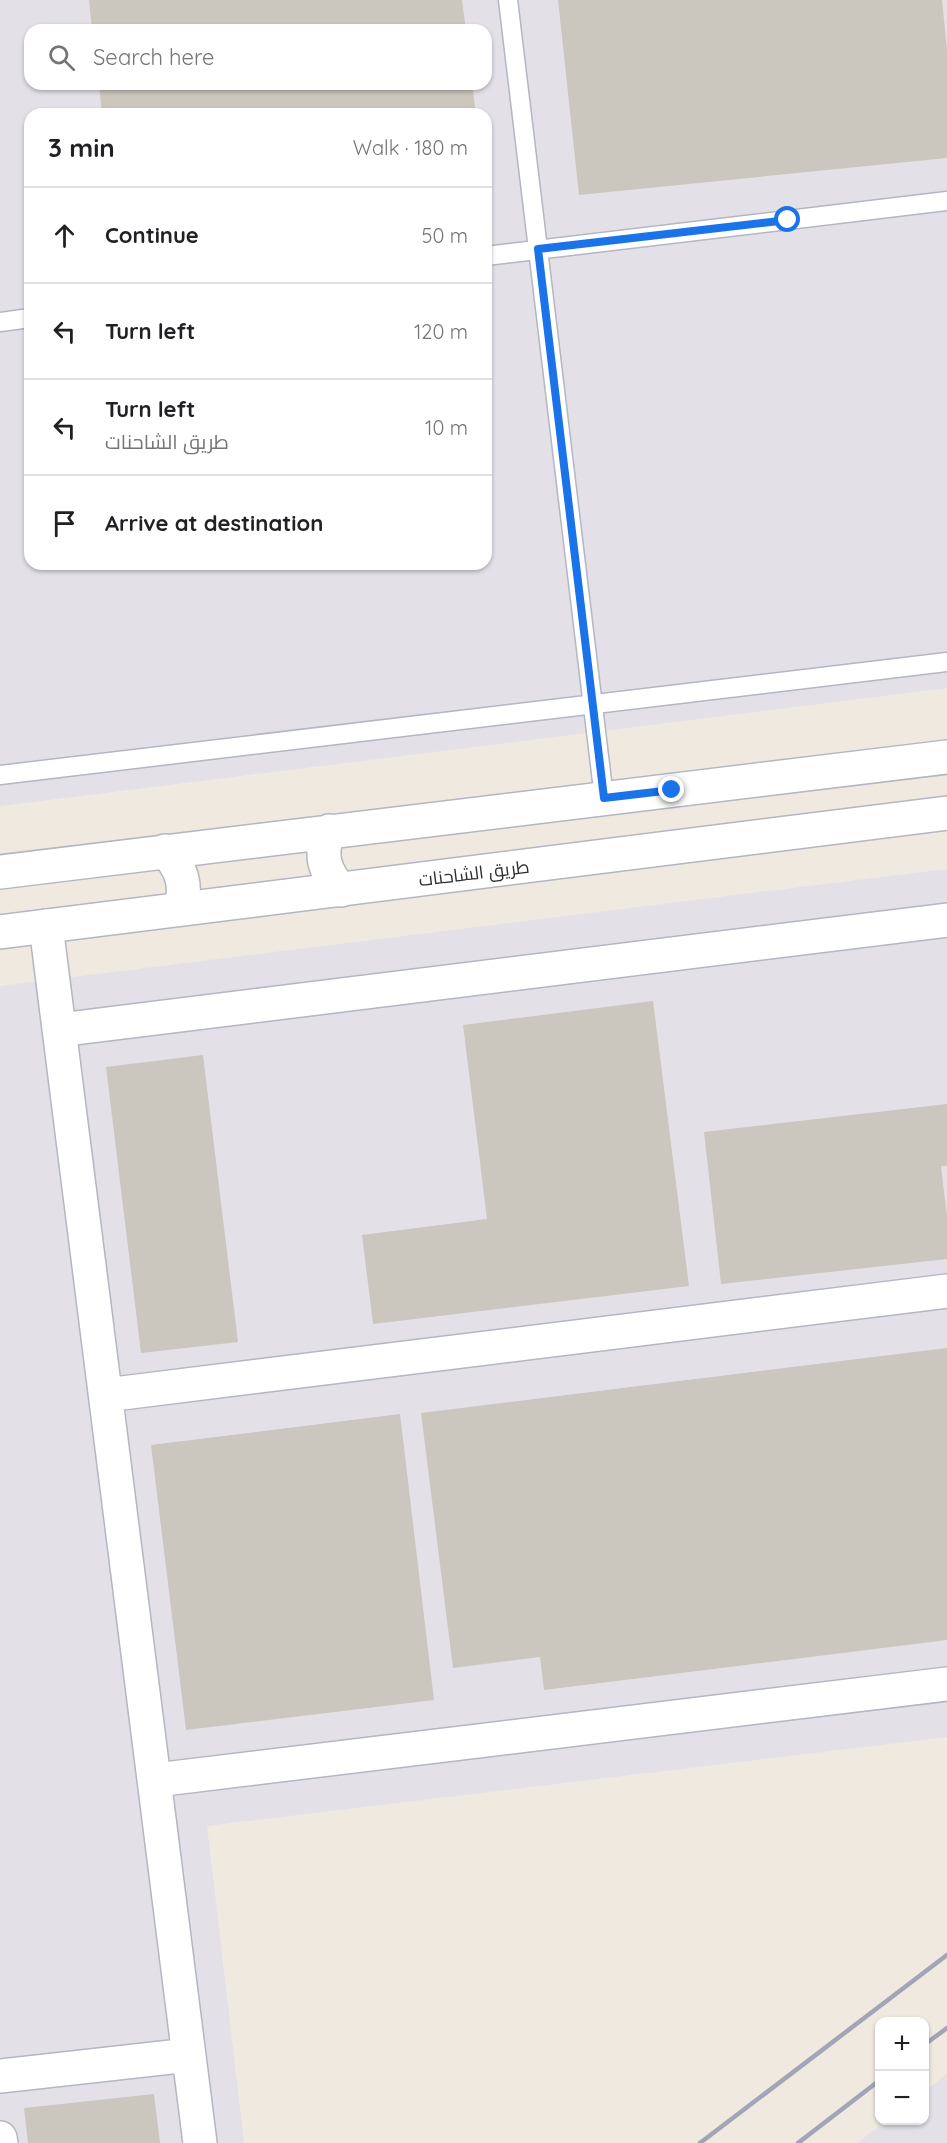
<!DOCTYPE html>
<html lang="en">
<head>
<meta charset="utf-8">
<style>
	body { margin:0; font-family:Quicksand,Cairo,sans-serif; background:#f6f6f6; color:#202124 }
	.controls { position:absolute; right:18px; bottom:18px; display:grid; overflow:hidden; border-radius:12px; box-shadow:0 2px 4px #0004 }
	.controls button { width:54px; height:54px; display:grid; place-items:center; padding:0; border:0; border-bottom:2px solid #e0e0e0; background:#fff; color:#202124; font:30px sans-serif }
	.stop { position:absolute; width:18px; height:18px; margin:-14px; border:4px solid #1a73e8; border-radius:50%; background:#fff }
	.stop.end { background:#1a73e8; border-color:#fff; box-shadow:0 2px 6px #0008 }
	.list { margin:0; padding:0; list-style:none }
	h2 { display:flex; justify-content:space-between; align-items:center; height:78px; margin:0; padding:0 24px; font-size:26px }
	h2 small { font-size:20px; font-weight:400; color:#757577 }
	.list li { display:grid; grid-template-columns:39px 1fr auto; gap:18px; align-items:center; box-sizing:border-box; height:96px; padding:0 24px; border-top:2px solid #e0e0e0 }
	.list b { display:block; font-size:22px; white-space:nowrap }
	.list p { margin:0; font-size:20px; white-space:nowrap; color:#757577 }
	.list em { font-size:20px; font-style:normal; color:#757577 }
	.icon { flex:none; width:33px; height:33px; fill:none; stroke:currentColor; stroke-width:2; stroke-linecap:round; stroke-linejoin:round }
	.map { position:relative; flex:none; width:947px; height:2143px; overflow:hidden }
	.search { position:absolute; background:#fff; box-shadow:0 2px 4px #0004; left:24px; top:24px; width:468px; height:66px; display:flex; align-items:center; gap:15px; box-sizing:border-box; padding:0 21px; border-radius:18px; color:#757577; font-size:22px }
	.panel { position:absolute; background:#fff; box-shadow:0 2px 4px #0004; left:24px; top:108px; width:468px; height:462px; border-radius:18px }
	.map>svg:first-child { display:block }
	.industrial { fill:#e3e0e8; fill-rule:evenodd }
	.building { fill:#cbc7be }
	.lines { fill:none; stroke-linecap:round; stroke-linejoin:round }
	.lane-casing { stroke:#b4b6c1; stroke-width:21 }
	.street-casing { stroke:#b4b6c1; stroke-width:36 }
	.secondary-casing { stroke:#b4b6c1; stroke-width:36 }
	.lane { stroke:#fff; stroke-width:18 }
	.street { stroke:#fff; stroke-width:33 }
	.secondary { stroke:#fff; stroke-width:33 }
	.rail { stroke:#a2a4b8; stroke-width:4.5 }
	.route { stroke:#1a73e8; stroke-width:8 }
	.labels { text-anchor:middle; dominant-baseline:central; stroke-width:4.5; stroke-linejoin:round; paint-order:stroke }
	.street-label { font-size:18px; fill:#2e2e2e; stroke:#fff }
</style>
</head>
<body>
<div class="map">
<svg width="947" height="2143" viewBox="0 0 947 2143">
	<rect width="100%" height="100%" fill="#efe9e0"/>
	<path class="industrial" d="M0,0H947V688L0,806ZM30,30H486V84H30ZM30,114H486V564H30Z
		M947,869V1737L207,1826L244,2143H0V986Z
		M947,2074V2143H857L886,2121L924,2120L925,2091Z"/>
	<path class="building" d="M89,0H462L466,30H92Z
		M558,0H942L947,50V158L579,195Z
		M99,84H472L476,114H102Z
		M653,1001L689,1286L373,1324L362,1235L487,1219L463,1025Z
		M203,1055L238,1342L141,1353L106,1067Z
		M947,1104V1166H941L947,1216V1259L721,1284L704,1132Z
		M947,1348V1640L544,1690L540,1657L453,1668L421,1413Z
		M400,1414L434,1700L186,1730L151,1445Z
		M154,2094L160,2143H28L24,2108Z"/>
	<g class="lines">
		<g class="lane-casing">
			<path id="lane" d="M508,0L604,798
				M486,256L947,201
				M0,322L30,318
				M0,775L947,662"/>
		</g>
		<g class="street-casing">
			<path id="street" d="M46,926L200,2143
				M59,1030L947,920
				M106,1395L947,1291
				M156,1780L947,1684
				M0,2076L189,2055
				M0,2138L1,2143"/>
		</g>
		<g class="secondary-casing">
			<path id="secondary" d="M329,831C319,855 324,871 341,890
				M165,851C182,868 187,885 181,909
				M0,872L947,757
				M0,932L947,813"/>
		</g>
		<use href="#lane" class="lane"/>
		<use href="#street" class="street"/>
		<use href="#secondary" class="secondary"/>
		<path class="rail" d="M924,2045L947,2028
			M700,2143L947,1955
			M798,2143L880,2080"/>
	</g>
	<g class="lines">
		<path class="route" d="M672,790L604,798L538,249L788,220"/>
	</g>
	<g class="labels">
		<g class="street-label">
			<text transform="translate(474 873) rotate(-7)">طريق الشاحنات</text>
		</g>
	</g>
</svg>
<div class="controls">
<button>+</button>
<button>−</button>
</div>
<div class="stop" style="left:788px;top:220px"></div>
<div class="stop end" style="left:672px;top:790px"></div>
<div class="search"><svg class="icon" aria-label="search" viewBox="0 0 24 24"><circle cx="10" cy="10" r="6"/><path d="M15 15l6 6"/></svg>Search here</div>
<section class="panel">
<h2>3 min<small>Walk · 180 m</small></h2>
<ul class="list">
<li><svg class="icon" aria-label="ahead" viewBox="0 0 24 24"><path d="M12 20V5M6 11l6-6 6 6"/></svg><div><b>Continue</b></div><em>50 m</em></li>
<li><svg class="icon" aria-label="left" viewBox="0 0 24 24"><path d="M17 20v-9H6M10 6l-5 5 5 5"/></svg><div><b>Turn left</b></div><em>120 m</em></li>
<li><svg class="icon" aria-label="left" viewBox="0 0 24 24"><path d="M17 20v-9H6M10 6l-5 5 5 5"/></svg><div><b>Turn left</b><p>طريق الشاحنات</p></div><em>10 m</em></li>
<li><svg class="icon" aria-label="arrive" viewBox="0 0 24 24"><path d="M6 21V4h12l-3 4 3 4H6"/></svg><div><b>Arrive at destination</b></div></li>
</ul>
</section>
</div>
</body>
</html>
